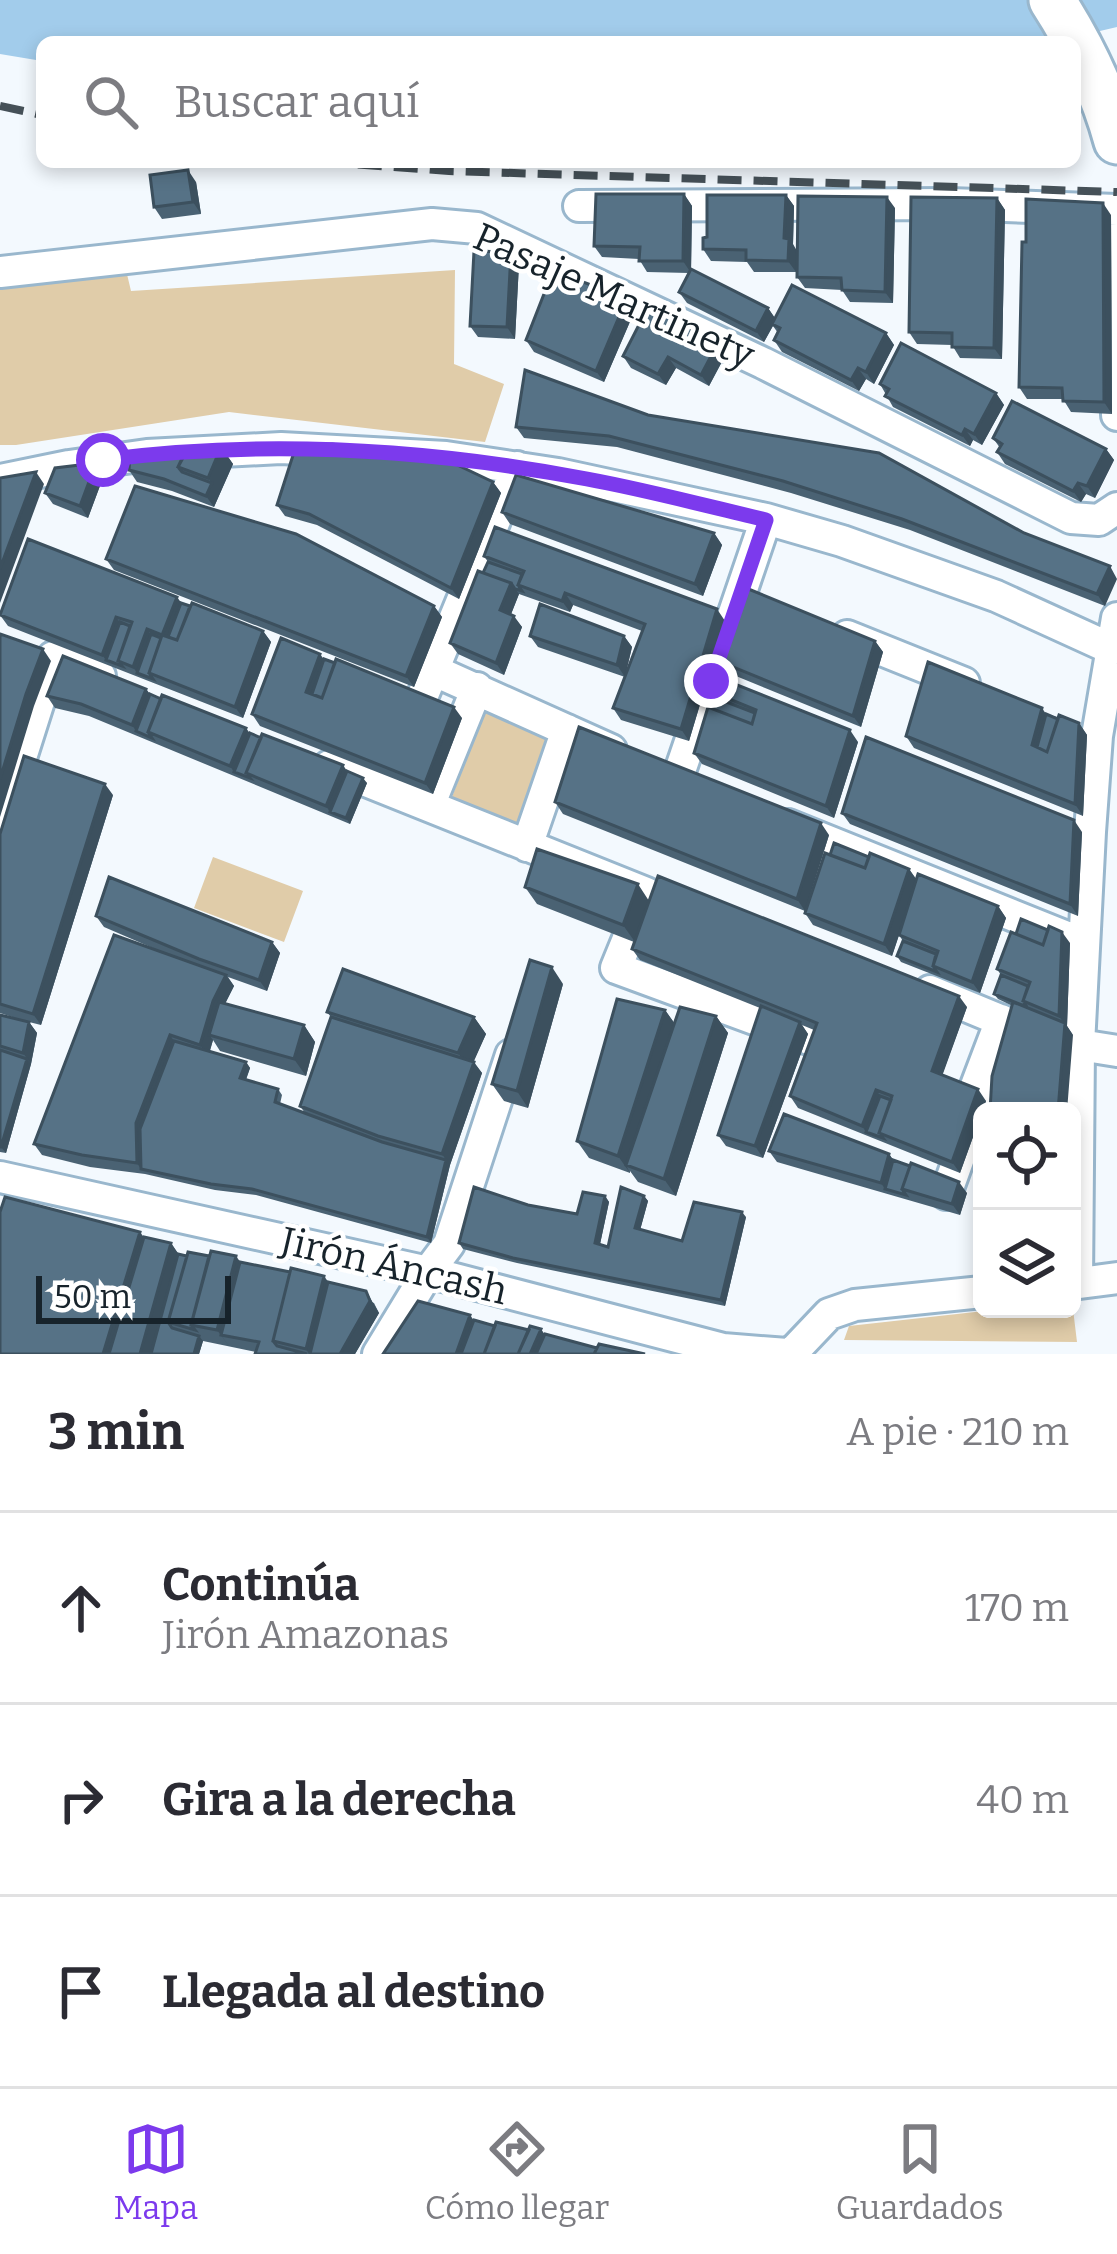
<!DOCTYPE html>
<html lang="es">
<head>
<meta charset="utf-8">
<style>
	body { margin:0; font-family:Bitter,serif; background:#f2f2f3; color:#2b2b33 }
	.controls { position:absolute; right:36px; bottom:36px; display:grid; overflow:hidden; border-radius:18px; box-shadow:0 6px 18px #0003 }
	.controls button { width:108px; height:108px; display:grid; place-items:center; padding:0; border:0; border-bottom:3px solid #e1e1e2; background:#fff; color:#2b2b33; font:60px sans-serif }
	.scale { position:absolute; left:36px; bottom:30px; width:195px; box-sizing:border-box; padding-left:12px; border:6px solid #17232b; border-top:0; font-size:33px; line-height:42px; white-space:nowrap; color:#17232b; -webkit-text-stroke:9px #fff; paint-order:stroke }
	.stop { position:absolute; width:36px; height:36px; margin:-27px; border:9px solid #7c3aed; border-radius:50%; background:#fff }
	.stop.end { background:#7c3aed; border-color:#fff; box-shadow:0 3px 12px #0008 }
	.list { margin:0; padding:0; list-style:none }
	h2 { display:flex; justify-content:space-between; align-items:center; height:156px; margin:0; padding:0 48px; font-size:51px }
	h2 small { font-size:39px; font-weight:400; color:#7c7c81 }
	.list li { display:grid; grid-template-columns:78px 1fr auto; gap:36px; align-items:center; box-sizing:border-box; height:192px; padding:0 48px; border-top:3px solid #e1e1e2 }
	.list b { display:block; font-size:45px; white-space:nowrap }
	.list p { margin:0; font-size:39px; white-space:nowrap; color:#7c7c81 }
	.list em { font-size:39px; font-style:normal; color:#7c7c81 }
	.icon { flex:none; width:66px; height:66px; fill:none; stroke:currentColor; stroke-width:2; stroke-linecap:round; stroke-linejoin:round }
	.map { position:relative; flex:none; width:1117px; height:1354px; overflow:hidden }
	.search { position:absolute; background:#fff; box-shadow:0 6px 18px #0003; left:36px; right:36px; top:36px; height:132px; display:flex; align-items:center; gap:30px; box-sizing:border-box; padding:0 42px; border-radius:18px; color:#7c7c81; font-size:45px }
	.sheet { height:732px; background:#fff }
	nav { display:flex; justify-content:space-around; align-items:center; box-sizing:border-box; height:168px; border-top:3px solid #e1e1e2; background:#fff; font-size:33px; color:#7c7c81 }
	nav a { display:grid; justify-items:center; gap:6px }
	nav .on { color:#7c3aed }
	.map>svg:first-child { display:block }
	.green { fill:#e0cca9 }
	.water { fill:#a2cceb }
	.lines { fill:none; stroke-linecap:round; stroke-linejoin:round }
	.minor-casing { stroke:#99b7cd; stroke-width:36 }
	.highway-casing { stroke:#99b7cd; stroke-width:51 }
	.minor { stroke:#fff; stroke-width:30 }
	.highway { stroke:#fff; stroke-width:45 }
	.rail { stroke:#465158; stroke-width:8; stroke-dasharray:24 12; stroke-linecap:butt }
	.wall { fill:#4a6273 }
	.shaded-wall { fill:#3c505e }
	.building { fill:#567286; stroke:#3c505e; stroke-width:3 }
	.route { stroke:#7c3aed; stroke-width:15 }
	.labels { text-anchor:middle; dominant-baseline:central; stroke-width:9; stroke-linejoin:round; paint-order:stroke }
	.street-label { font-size:39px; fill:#17232b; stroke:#fff }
</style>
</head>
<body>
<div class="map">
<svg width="1117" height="1354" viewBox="0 0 1117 1354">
	<rect width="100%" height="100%" fill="#f3f9fe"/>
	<path class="green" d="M126,270L131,291L455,270L454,364L504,384L485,442L229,412L16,445H0V283Z
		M485,708L558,736L518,840L446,813Z
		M213,857L303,891L284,942L194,908Z
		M1072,1301L1077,1342L844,1340L849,1326L1002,1309H1072Z"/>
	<path class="water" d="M0,0H1117V27L1053,42H42V61L0,54Z"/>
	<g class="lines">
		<g class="minor-casing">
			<path id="minor" d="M579,206L950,204L1117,210
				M1117,210V415
				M0,272L432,224L477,228L763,363L1071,518L1099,520L1117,508
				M0,480L69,466L147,455L281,448L446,457L558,474L766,519L842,541L996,596L1112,649
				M847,636L964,683
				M435,671L611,750
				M421,700L517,467
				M329,766L646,893
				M677,780L766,519
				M429,806L477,688
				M0,824L53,657L100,676
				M788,825L1064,936L1084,941
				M527,846L567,730
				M643,902L616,968L847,1053
				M930,991L1048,1040L1117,1051
				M0,1177L428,1272L723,1349L787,1354
				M946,1194L979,1102L971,1099L1001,1020
				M1077,1283L1079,1045L1090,832L1097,736L1117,618
				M1072,1284L1117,1278
				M378,1354L428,1272L449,1244L511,1055
				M791,1354L829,1314L855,1305L982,1292"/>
		</g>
		<g class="highway-casing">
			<path id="highway" d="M1052,0C1081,45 1103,89 1117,141"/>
		</g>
		<use href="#minor" class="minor"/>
		<use href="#highway" class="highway"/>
		<path class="rail" d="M0,106L42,115
			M322,162L449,171L1117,192"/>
	</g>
	<path class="wall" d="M196,182L201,214L162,219L154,207Z
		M684,194L692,206L691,270L768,308L775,318L886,333L894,345L874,384L866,379L859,391L782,352L774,340L778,333L773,326L764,342L687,303L679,292L689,273L647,272L639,259L602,257L594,246Z
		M786,195L794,206L793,244L796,272H754L747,262L711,261L703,249L707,237Z
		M997,198L1005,210L1002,359L960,358L952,345L917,344L909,332Z
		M895,208L893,303L850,302L842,290L805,288L797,277Z
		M1111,215L1112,414L1071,412L1063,399H1027L1019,387L1026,242Z
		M511,252L519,264L515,339L478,337L470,326Z
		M627,298L635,310L604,382L534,352L526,340Z
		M718,343L726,354L709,386L676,368L666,385L631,368L623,356Z
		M880,384L996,393L1004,405L982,445L973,440L970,446L893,407Z
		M648,415L1024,533L1110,566L1105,606L910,530L791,493L617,447L524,438L516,427Z
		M993,438L1106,449L1114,460L1095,498L1086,494L1081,502L1005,464L997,452L1000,448Z
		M221,447L233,464L214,507L172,491L137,482L129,470Z
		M96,463L104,475L88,518L53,504L45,493Z
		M493,482L501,493L459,599L317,525L285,516L277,505Z
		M502,512L714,533L722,545L703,596L510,524Z
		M484,556L725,621L689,741L621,720L613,708L625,677L538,647L530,636H624L632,647L625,676L642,631L573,605L570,612L519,594L511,614L522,627L504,675L458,654L450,643L488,562Z
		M106,559L434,606L442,617L414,687L114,570Z
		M181,603L263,631L271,642L243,718L8,626L0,615Z
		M875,641L883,652L861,727L731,674L723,663Z
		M324,659L462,718L433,794L260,726L252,714Z
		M146,689L150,694L347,771L367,783L350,824L89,716L55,708L47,696Z
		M712,692L858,742L834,818L702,764L694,753L713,709L716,698Z
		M1046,714L1079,723L1087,735L1083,816L914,748L906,736Z
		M113,795L41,1025L29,1022L37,1033L31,1064L6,1153L0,1152V1015L24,1021L0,1013V834Z
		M555,802L829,835L805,911L563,814Z
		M842,813L1082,832L1078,916L850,824Z
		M830,855L869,857L909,869L917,880L998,906L1006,918L980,993L901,962L897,956L903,941L899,935L892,956L813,925L805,913Z
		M525,887L649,901L967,1007L942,1075L986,1101L960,1173L798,1108L790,1096L814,1030L802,1025L808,1034L763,1158L726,1146L718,1135L760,1008L640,960L632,949L634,942L537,904Z
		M96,916L272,942L280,953L267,991L228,977L234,986L225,1004L304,1025L315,1042L306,1076L220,1051L213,1040L210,1051L246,1062L250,1068L246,1080L278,1089L282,1095L280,1104L305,1113L300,1106L331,1017L327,1012L474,1017L486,1034L473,1062L482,1073L450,1165L431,1243L256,1195L215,1190L145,1174L90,1167L42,1155L34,1144L169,955L104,927Z
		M1016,934L1070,943L1067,1026L1073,1035L998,999L994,994L1001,975L997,969Z
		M563,984L528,1108L504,1101L492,1084Z
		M665,1010L675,1024L716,1016L728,1033L676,1196L638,1182L630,1171V1173L589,1158L577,1141Z
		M769,1151L889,1154L893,1160L967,1193L960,1215L777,1162Z
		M605,1196L609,1202L600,1244L608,1247L644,1196L648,1201L640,1230L682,1241L746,1217L725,1306L517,1263L463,1249L459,1243L528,1205L577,1214Z
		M144,1237L171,1243L178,1254L187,1256L240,1262L328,1282L374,1303L379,1313L355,1354H255L256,1352L203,1341L199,1354H0Z"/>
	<path class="shaded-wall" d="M188,170L196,182L201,214L193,202Z
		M684,194L692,206L691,273L683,261Z
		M786,195L794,206L793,244L797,251L796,272L788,261L784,238Z
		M887,197L895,208L893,303L885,292Z
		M997,198L1005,210L1002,359L994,348Z
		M1103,203L1111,215L1112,414L1104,402Z
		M511,252L519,264L515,339L507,327Z
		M627,298L635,310L604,382L596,371Z
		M768,308L776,320L764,342L756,331Z
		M886,333L894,345L874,384L866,372Z
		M718,343L726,354L709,386L701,375Z
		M668,357L676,368L666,385L658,374Z
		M858,368L866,379L859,391L851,380Z
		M996,393L1004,405L982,445L974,434Z
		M965,429L973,440L970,446L962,435Z
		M221,447L233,464L214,507L206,496L212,483L208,478Z
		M1106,449L1114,460L1095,498L1087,486Z
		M96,463L104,475L88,518L80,506Z
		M36,472L44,484L0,603V569Z
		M493,482L501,493L459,599L451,588Z
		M1078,483L1086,494L1081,502L1073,491Z
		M714,533L722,545L703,596L695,584Z
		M1110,566L1117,579L1105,606L1097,594Z
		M511,583L519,594L508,622L500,610Z
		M565,593L573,605L570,612L562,601Z
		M177,597L185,608L166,640L162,635Z
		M434,606L442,617L414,687L406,676Z
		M717,609L725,621L689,741L681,729Z
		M514,616L522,627L504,675L496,663Z
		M116,617L124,628L106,660L102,655Z
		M147,629L155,640L137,673L133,667Z
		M263,631L271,642L243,718L235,707Z
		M624,636L632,647L625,677L617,665Z
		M875,641L883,652L861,727L853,716Z
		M43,649L51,661L34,706L0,817V779L26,694Z
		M320,654L328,665L316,699L306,692Z
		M146,689L154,700L136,731L132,725Z
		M454,707L462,718L433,794L425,783Z
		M1042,708L1050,720L1041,753L1032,745Z
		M1079,723L1087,735L1083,816L1075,804Z
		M246,728L254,739L234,772L230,766Z
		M850,730L858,742L834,818L826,806Z
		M343,765L351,777L330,812L326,806Z
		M363,778L367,783L350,824L346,818Z
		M105,784L113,795L41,1025L33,1014Z
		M1074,820L1082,832L1078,916L1070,904Z
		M821,823L829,835L805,911L797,899Z
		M909,869L917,881L892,956L884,944Z
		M638,884L649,901L635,942L623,925Z
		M998,906L1006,918L980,993L972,982Z
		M1062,932L1070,943L1067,1026L1073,1035L1067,1111H1058L1065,1025L1059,1016Z
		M272,942L280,953L267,991L259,980Z
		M552,967L563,984L528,1108L517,1091Z
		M226,975L234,986L209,1035L213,1040L208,1056L200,1045L213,1001Z
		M959,996L967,1007L940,1082L932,1071Z
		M665,1010L677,1027L626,1165L630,1173L618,1156Z
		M716,1016L728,1033L676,1196L664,1179Z
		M474,1017L486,1034L470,1070L458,1053Z
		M29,1022L37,1033L31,1064L23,1053Z
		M800,1022L808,1034L763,1158L755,1146Z
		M304,1025L315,1042L306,1076L294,1059Z
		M170,1035L178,1047L141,1169L137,1163L136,1123Z
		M27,1059L31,1064L6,1153L1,1147Z
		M246,1062L250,1068L244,1084L240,1078Z
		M474,1062L482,1073L450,1165L431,1243L427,1237L446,1160L442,1154Z
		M978,1089L986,1101L960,1173L952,1162Z
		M876,1090L884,1101L866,1132L862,1126Z
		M889,1154L897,1165L885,1189L881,1183Z
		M959,1182L967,1193L960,1215L952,1204Z
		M605,1196L609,1202L599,1249L595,1243Z
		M644,1196L648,1201L639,1234L635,1228Z
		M742,1212L746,1217L725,1306L721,1300Z
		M140,1232L156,1254L125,1354H103Z
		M171,1243L182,1259L156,1354H140Z
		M236,1256L248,1273L221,1335L229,1346L217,1330Z
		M324,1276L336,1293L309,1354L306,1349Z
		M366,1291L379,1313L355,1354H340Z
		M470,1315L482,1332L474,1354H456Z
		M541,1329L556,1351L555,1354H524Z
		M199,1336L203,1341L199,1354H194Z"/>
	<path class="building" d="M188,170L193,202L154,207L150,175Z
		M596,194H684L683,261H639L640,247L594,246Z
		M707,195H786L784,238L789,239L788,261L746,260V250L703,249V238L707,237Z
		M798,196L887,197L885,292L842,290L841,278L797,277Z
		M911,197L997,198L994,348L952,347V333L909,332Z
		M1026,199L1103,203L1104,402L1063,401L1062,388L1019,387L1022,242H1026Z
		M474,251L511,252L507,327L470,326Z
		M691,269L768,308L756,331L679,292Z
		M553,271L627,298L596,371L526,340Z
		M792,285L886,333L866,372L858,368L851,380L774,340L780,328L772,324Z
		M648,307L718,343L701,375L668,357L658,374L623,356Z
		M901,343L996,393L974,434L965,429L962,435L885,396L889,389L880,384Z
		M525,370L648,415L879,453L1024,533L1110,566L1097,594L902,519L783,481L609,436L516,427Z
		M1012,401L1106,449L1087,486L1078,483L1073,491L997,452L1002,444L993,438Z
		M332,444L451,462L493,482L451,588L309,514L277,505L296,446Z
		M221,447L208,478L178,467L186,450Z
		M184,456L178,467L182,472L212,483L206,496L164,479L129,470L130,458Z
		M96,463L80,506L45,493L55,468Z
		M36,472L5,555L0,569V478Z
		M516,475L714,533L695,584L502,512Z
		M135,486L296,534L434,606L406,676L106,559Z
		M495,527L717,609L681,729L613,708L645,624L565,593L562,601L518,585L524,571L484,556Z
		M28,539L177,597L162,635L147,629L133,667L118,661L132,622L116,617L102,655L0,615Z
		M488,562L522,574L518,585L522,591L515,589L511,583L483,573Z
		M478,571L511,583L500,610L514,616L496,663L450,643Z
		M746,588L875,641L853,716L723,663Z
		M181,603L190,606L177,640L168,637Z
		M192,603L263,631L235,707L149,673L162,635L177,640Z
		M540,604L624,636L617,665L530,636Z
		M120,622L130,626L118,661L122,666L106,660Z
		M0,634L43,649L26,694L0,779Z
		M151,634L161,638L149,673L153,679L137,673Z
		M281,638L320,654L306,692L322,698L336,659L454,707L425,783L252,714Z
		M63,656L146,689L132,725L81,704L47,696Z
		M324,659L335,663L322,698L312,694Z
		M928,662L1042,708L1032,745L1047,752L1059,715L1079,723L1075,804L906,736Z
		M717,677L850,730L826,806L694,753L708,707L752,724L756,710L712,692Z
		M150,694L161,699L148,732L152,738L136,731Z
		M162,695L246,728L230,766L148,732Z
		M716,698L755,713L752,724L713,709Z
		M1046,714L1058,719L1047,752L1037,747Z
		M579,727L821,823L797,899L555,802Z
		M250,733L261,738L246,773L250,778L234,772Z
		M262,734L343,765L326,806L246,773Z
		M866,737L1074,820L1070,904L842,813Z
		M24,756L105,784L33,1014L0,1004V834Z
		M347,771L363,778L346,818L330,812Z
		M834,843L869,857L865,868L830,855Z
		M537,849L638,884L623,925L525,887Z
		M825,853L865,868L870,853L909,869L884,944L805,913Z
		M918,874L998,906L972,982L933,966L938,951L899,935Z
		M658,876L959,996L932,1071L978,1089L952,1162L879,1133L892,1096L876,1090L862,1126L790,1096L817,1023L632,949Z
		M109,877L272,942L259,980L199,959L96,916Z
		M1021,919L1048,930L1043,945L1016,934Z
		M1049,926L1062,932L1059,1016L1023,1001L1030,982L997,969L1011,932L1043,945Z
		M114,935L226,975L213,1001L200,1045L170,1035L136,1123L137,1163L82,1155L34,1144Z
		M903,941L936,954L933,966L937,972L897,956Z
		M530,960L552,967L517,1091L492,1084Z
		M343,969L474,1017L458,1053L327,1012Z
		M1001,975L1028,986L1023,1001L1027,1007L994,994Z
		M617,999L665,1010L618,1156L577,1141Z
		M219,1002L304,1025L294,1059L209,1035Z
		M1013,1002L1065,1023L1058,1111H990L992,1076Z
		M761,1006L800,1022L755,1146L718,1135Z
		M680,1007L716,1016L664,1179L626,1165Z
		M0,1015L29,1022L23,1053L0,1046Z
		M331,1017L474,1062L442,1154L378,1136L300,1106Z
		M174,1041L246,1062L240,1078L278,1089L275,1102L382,1142L446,1160L427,1237L252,1189L211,1184L141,1169L140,1129Z
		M0,1050L27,1059L1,1147H0Z
		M880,1096L891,1100L879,1133L883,1138L866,1132Z
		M784,1114L889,1154L881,1183L769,1151Z
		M893,1160L910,1166L902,1189L906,1195L885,1189Z
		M911,1163L959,1182L952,1204L902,1189Z
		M474,1187L528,1205L577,1214L583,1192L605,1196L595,1243L608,1247L621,1187L644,1196L635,1228L682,1241L694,1202L742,1212L721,1300L513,1258L459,1243Z
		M982,1189V1208L975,1191Z
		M5,1197L140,1232L103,1354H0V1212Z
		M144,1237L171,1243L140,1354H109Z
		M211,1251L236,1256L217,1330L191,1325Z
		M188,1252L209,1256L191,1325L195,1330L168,1322Z
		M178,1254L187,1256L168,1322L172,1328L199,1336L194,1354H151Z
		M240,1262L290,1272L273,1341L277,1346L307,1354H255L259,1342L221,1335Z
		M291,1268L324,1276L306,1349L273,1341Z
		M328,1282L366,1291L370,1301L340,1354H310Z
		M418,1301L470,1315L456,1354H383Z
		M474,1320L495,1326L484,1354H461Z
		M496,1322L529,1330L518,1354H484Z
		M530,1326L541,1329L530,1354H518Z
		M545,1334L597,1348L594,1354H536Z
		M599,1344L645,1354H594Z"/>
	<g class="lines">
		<path class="route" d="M103,460C265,439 428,449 587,479C647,490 707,506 766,520L711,681"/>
	</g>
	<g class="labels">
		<g class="street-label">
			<text transform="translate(614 296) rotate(24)">Pasaje Martinety</text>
			<text transform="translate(394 1266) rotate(13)">Jirón Áncash</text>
		</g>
	</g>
</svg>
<div class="controls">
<button><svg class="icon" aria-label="locate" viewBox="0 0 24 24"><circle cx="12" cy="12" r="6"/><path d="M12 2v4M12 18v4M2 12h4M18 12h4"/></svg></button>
<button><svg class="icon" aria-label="layers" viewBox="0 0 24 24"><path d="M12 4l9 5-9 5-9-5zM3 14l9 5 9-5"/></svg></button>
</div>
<div class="scale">50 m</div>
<div class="stop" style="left:103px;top:460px"></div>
<div class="stop end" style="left:711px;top:681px"></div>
<div class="search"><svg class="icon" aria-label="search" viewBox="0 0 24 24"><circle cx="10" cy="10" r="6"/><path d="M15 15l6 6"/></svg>Buscar aquí</div>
</div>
<section class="sheet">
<h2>3 min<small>A pie · 210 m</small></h2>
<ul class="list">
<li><svg class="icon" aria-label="ahead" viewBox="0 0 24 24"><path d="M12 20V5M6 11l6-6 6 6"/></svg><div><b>Continúa</b><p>Jirón Amazonas</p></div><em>170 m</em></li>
<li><svg class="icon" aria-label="right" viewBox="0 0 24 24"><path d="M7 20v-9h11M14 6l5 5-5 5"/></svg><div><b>Gira a la derecha</b></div><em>40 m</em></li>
<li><svg class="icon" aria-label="arrive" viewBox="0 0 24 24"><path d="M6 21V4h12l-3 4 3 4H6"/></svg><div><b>Llegada al destino</b></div></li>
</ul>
</section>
<nav>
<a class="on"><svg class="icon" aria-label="map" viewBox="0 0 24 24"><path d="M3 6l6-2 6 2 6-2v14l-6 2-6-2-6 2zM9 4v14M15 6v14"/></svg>Mapa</a>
<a><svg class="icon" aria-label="directions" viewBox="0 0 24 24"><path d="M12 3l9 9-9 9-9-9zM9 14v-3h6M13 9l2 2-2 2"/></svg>Cómo llegar</a>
<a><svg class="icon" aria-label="saved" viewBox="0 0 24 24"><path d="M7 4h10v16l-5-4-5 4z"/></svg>Guardados</a>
</nav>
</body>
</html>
